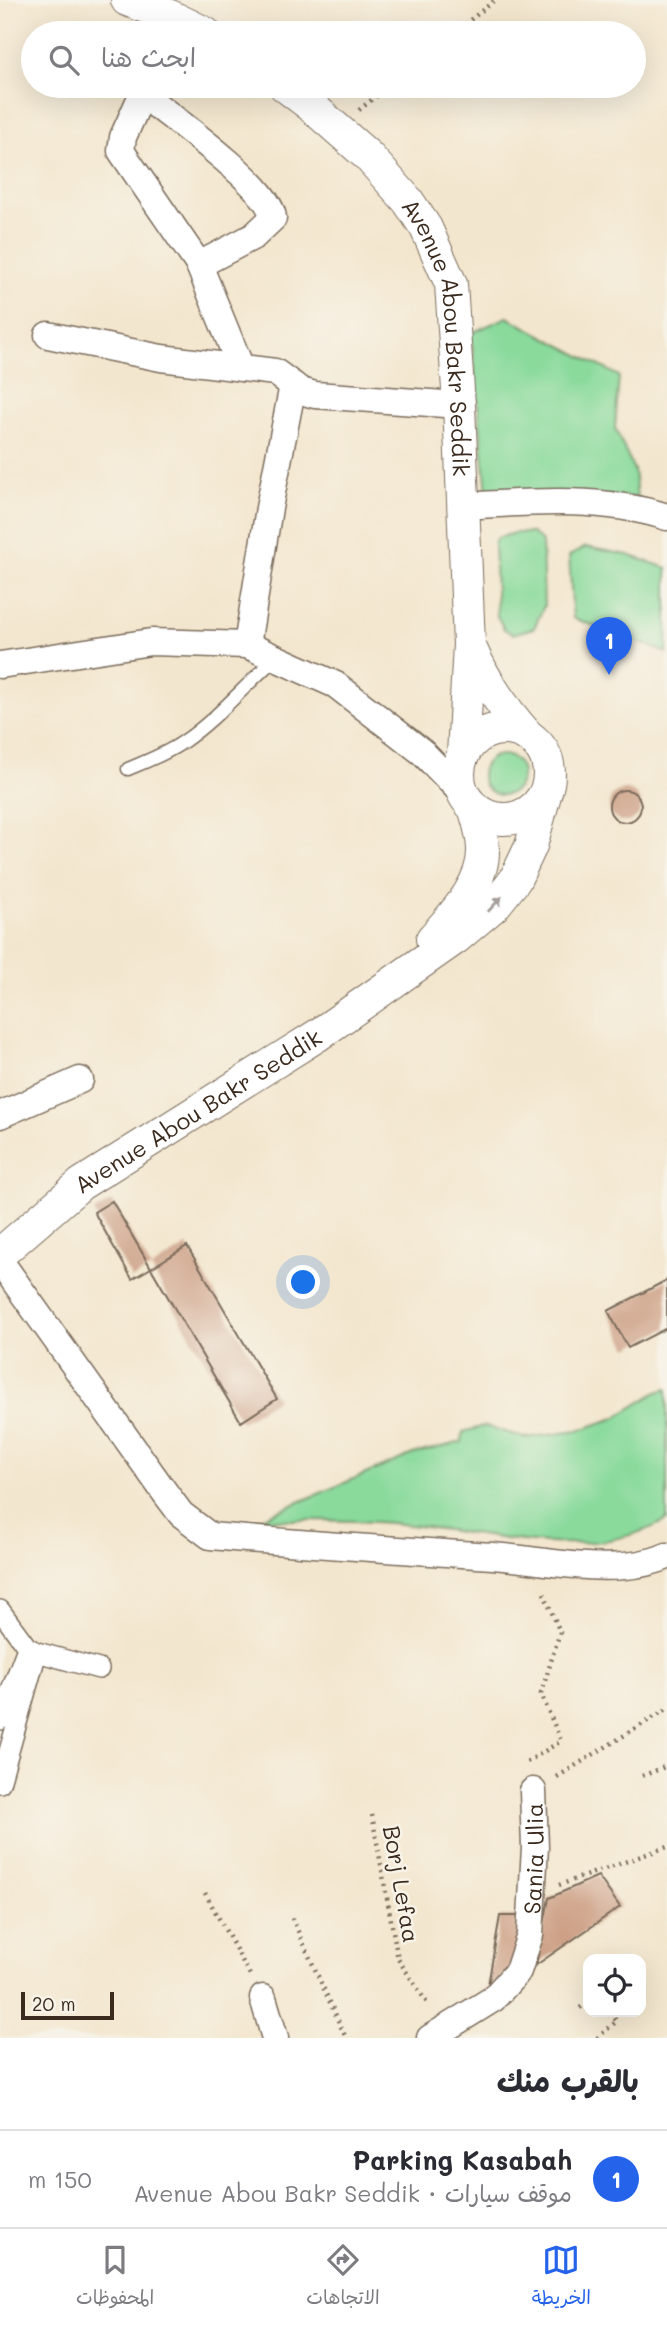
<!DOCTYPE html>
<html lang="ar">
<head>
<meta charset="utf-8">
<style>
	body { margin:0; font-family:Mali,"Playpen Sans Arabic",sans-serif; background:#f7f7f7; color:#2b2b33; direction:rtl }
	.controls { position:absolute; right:21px; bottom:21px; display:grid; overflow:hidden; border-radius:14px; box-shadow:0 7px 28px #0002 }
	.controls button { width:63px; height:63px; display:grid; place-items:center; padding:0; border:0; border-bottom:2px solid #e1e1e2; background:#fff; color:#2b2b33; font:35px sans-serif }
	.scale { position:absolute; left:21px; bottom:18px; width:93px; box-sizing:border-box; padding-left:7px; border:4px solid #3b2a1e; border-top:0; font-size:19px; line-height:24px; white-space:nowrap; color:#3b2a1e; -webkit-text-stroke:5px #f7f3e8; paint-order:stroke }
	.you { position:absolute; left:304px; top:1283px; width:24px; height:24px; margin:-18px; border:5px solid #fff; border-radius:50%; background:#1a73e8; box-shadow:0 0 0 10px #1a73e833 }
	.badge { display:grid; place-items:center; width:46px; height:46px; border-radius:50%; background:#2563eb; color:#fff; font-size:23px; font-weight:700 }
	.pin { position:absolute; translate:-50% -58px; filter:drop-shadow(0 2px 4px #0008) }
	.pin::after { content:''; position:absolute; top:37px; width:24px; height:21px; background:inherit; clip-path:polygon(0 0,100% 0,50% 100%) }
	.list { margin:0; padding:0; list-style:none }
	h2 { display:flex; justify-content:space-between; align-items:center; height:91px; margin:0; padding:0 28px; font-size:30px }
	h2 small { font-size:23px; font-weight:400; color:#7c7c81 }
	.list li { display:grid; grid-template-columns:46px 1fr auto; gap:21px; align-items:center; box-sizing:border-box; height:98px; padding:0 28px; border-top:2px solid #e1e1e2 }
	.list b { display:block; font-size:26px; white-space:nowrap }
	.list p { margin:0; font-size:23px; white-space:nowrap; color:#7c7c81 }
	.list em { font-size:23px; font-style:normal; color:#7c7c81 }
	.icon { flex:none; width:38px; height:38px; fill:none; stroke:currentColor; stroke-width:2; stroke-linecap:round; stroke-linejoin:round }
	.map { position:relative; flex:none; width:667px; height:2038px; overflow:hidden; direction:ltr }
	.search { position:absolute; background:#fff; box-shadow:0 7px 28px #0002; left:21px; right:21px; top:21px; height:77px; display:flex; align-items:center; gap:18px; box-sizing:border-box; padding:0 24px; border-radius:38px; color:#7c7c81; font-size:26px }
	.sheet { height:189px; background:#fff }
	nav { display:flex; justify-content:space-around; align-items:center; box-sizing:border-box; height:98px; border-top:2px solid #e1e1e2; background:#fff; font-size:19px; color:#7c7c81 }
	nav a { display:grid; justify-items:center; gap:4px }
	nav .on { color:#2563eb }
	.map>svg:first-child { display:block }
	.green { fill:#89da9b; stroke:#62825c; stroke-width:2 }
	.building { fill:#cda086 }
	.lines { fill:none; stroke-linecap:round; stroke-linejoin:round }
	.service-casing { stroke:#7b6c5c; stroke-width:15 }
	.pedestrian-casing { stroke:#7b6c5c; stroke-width:22 }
	.minor-casing { stroke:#7b6c5c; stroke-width:29 }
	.tertiary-casing { stroke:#7b6c5c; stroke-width:34 }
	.path { stroke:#7b6c5c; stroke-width:4.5; stroke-dasharray:2 5; stroke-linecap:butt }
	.service { stroke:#fff; stroke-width:12 }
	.pedestrian { stroke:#fff; stroke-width:19 }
	.minor { stroke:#fff; stroke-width:26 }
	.tertiary { stroke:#fff; stroke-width:32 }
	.oneway { fill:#a79f9a }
	.labels { text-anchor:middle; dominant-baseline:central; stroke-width:5; stroke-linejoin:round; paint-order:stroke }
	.street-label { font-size:23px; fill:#3b2a1e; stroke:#f7f3e8 }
</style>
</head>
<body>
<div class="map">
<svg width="667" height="2038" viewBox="0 0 667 2038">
	<rect width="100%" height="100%" fill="#f7f3e8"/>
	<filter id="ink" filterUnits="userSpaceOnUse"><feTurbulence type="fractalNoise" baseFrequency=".0143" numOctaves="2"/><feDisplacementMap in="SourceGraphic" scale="14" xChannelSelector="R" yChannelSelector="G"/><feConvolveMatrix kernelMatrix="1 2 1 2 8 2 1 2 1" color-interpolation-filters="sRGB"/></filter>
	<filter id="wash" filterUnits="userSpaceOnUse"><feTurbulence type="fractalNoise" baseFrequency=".00686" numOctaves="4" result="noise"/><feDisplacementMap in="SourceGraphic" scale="28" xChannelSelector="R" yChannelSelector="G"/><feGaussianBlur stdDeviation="1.57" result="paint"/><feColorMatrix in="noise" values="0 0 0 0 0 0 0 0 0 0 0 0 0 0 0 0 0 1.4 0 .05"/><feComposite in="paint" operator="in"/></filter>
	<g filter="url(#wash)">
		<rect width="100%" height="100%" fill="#f3e6ce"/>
		<path class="green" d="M507,317L619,376L615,428L634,470L637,497L487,493L471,333Z
			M514,533H532L542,542L544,606L534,628L513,634L504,629L497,616L494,543L497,538Z
			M586,547L628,555L667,568V653L573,618L569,556Z
			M482 775a20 20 0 1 1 40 0a20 20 0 1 1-40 0Z
			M667,1389V1520C588,1564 494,1534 409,1525C360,1519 309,1521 259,1519L413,1454L462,1442L463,1432L485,1426L525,1438L577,1431L615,1418L657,1392Z"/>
		<g id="blocks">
			<path class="building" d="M609 806a16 16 0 1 1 32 0a16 16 0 1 1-32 0Z
				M112,1201L151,1268L132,1279L94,1212Z
				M187,1246L277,1399L241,1422L151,1268Z
				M667,1280V1328L628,1348L608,1311Z
				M598,1876L620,1907L536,1965L549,1898Z
				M500,1916H525L516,1963L487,1991Z"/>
		</g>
	</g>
	<g filter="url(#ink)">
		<use href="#blocks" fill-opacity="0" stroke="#7b6c5c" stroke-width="2"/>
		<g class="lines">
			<g class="service-casing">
				<path id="service" d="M128,769C147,761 166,754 183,742C218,718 245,685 277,657"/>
			</g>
			<g class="pedestrian-casing">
				<path id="pedestrian" d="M0,1610L27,1647L37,1652L99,1669
					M0,1720L25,1653
					M0,1783L37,1652"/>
			</g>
			<g class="minor-casing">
				<g id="minor">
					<path d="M146,86L123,137L121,151L199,265L241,368"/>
					<path d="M143,95C170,116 271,187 273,218L254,236L199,265"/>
					<path d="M48,335L161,358L275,372L301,391L315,395L459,405"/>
					<path d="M462,506C531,502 601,496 667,517"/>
					<path d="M247,645L269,508L293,385"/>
					<path d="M0,665L151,642L247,645L336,685L422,752L465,796"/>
					<path d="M0,1115L80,1080"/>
					<path d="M0,1261L166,1494L181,1514L210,1536C304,1544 398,1550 493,1556C547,1560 617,1578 667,1556"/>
					<path d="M263,1998L275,2038"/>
					<path id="s1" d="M430,2038L493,1999L518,1971L530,1935L535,1847L533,1791"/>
				</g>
			</g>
			<g class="tertiary-casing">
				<g id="tertiary">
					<path d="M127,0L170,16L205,33"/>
					<path id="s2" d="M285,86L310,105L368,156L408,201L426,228L451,284L459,405L469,644L463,755"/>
					<path d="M471,649C487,685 502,706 528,736"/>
					<circle cx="504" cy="774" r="45"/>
					<path d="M432,939C453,915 484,884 483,850C483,835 478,821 474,807"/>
					<path id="s3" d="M0,1254L81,1184L318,1035L456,938L495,905L515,880L531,846L546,791"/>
				</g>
			</g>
			<path class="path" d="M454,33L495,0
				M359,110L389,86
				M527,1762L561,1741L541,1694L560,1632L543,1591
				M642,1776L667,1766
				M557,1777L667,1709
				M372,1815L398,1959L429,2006
				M559,1885L667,1847
				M205,1893L250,1975
				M292,1918L346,2038
				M580,2008L588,2002
				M597,2038L617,2021L607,2012"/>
			<use href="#service" class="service"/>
			<use href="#pedestrian" class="pedestrian"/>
			<use href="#minor" class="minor"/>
			<use href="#tertiary" class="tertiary"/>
		</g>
		<defs><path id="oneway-solid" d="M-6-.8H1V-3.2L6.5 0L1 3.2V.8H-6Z" transform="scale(1.75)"/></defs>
		<use class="oneway" href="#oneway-solid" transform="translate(495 904) rotate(-47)"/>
	</g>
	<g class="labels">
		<g class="street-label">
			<text stroke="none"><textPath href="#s2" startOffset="312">Avenue Abou Bakr Seddik</textPath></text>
			<text stroke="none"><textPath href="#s3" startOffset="245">Avenue Abou Bakr Seddik</textPath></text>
			<text stroke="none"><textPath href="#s1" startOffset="226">Sania Ulia</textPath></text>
			<text transform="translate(402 1884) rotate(80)">Borj Lefaa</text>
		</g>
	</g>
</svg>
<div class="controls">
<button><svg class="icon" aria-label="locate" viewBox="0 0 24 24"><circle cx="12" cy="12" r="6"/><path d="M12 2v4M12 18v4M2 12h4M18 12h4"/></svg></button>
</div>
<div class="scale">20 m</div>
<div class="you"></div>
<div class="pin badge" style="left:609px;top:675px">1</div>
<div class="search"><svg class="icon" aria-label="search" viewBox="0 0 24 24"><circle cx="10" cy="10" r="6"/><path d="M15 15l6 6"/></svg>ابحث هنا</div>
</div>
<section class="sheet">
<h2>بالقرب منك<small></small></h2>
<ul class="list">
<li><span class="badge">1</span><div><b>Parking Kasabah</b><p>موقف سيارات · Avenue Abou Bakr Seddik</p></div><em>150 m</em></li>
</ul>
</section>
<nav>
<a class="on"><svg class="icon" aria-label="map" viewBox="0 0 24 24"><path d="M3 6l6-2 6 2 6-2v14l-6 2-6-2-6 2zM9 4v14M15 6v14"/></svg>الخريطة</a>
<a><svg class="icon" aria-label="directions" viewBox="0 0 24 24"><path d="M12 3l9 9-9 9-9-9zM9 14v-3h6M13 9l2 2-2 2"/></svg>الاتجاهات</a>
<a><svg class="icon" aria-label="saved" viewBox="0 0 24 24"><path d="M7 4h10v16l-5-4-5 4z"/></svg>المحفوظات</a>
</nav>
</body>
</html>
